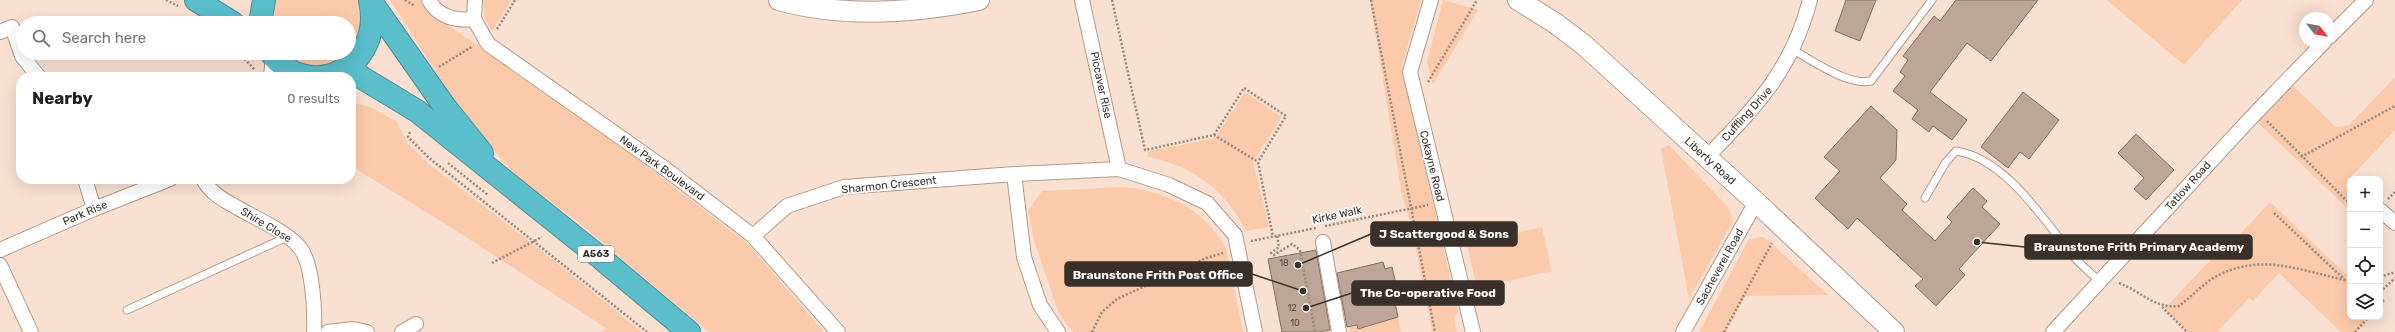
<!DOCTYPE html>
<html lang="en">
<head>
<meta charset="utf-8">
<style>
	body { margin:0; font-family:Rubik,sans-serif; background:#f2f2f2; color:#202124 }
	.controls { position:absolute; right:12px; bottom:12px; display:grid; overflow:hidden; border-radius:8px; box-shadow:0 4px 16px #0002 }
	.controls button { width:36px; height:36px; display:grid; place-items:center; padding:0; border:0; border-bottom:1px solid #e0e0e0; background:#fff; color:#202124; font:20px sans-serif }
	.compass { position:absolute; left:2299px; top:12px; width:36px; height:36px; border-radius:50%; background:#fff; box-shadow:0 4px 16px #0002; rotate:121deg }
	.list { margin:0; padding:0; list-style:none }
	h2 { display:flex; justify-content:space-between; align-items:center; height:52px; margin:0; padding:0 16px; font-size:17px }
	h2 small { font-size:13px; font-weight:400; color:#757577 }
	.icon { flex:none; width:22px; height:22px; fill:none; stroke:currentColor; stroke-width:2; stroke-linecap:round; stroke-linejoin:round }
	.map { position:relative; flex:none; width:2395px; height:332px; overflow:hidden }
	.search { position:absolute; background:#fff; box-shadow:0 4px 16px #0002; left:16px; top:16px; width:340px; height:44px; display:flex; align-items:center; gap:10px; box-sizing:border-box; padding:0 14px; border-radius:22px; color:#757577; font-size:15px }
	.panel { position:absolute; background:#fff; box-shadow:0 4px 16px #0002; left:16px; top:72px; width:340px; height:112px; border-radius:16px }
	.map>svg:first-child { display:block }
	.green { fill:#fbcaab }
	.building { fill:#bda597; stroke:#846e61 }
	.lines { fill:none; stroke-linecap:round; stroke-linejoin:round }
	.lane-casing { stroke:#b19a8b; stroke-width:9 }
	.street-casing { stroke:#b19a8b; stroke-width:16 }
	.secondary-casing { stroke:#b19a8b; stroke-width:22 }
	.highway-casing { stroke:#4e8c93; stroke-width:24 }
	.path { stroke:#99887d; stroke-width:2.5; stroke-dasharray:2 2; stroke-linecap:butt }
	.lane { stroke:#fff; stroke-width:7 }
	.street { stroke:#fff; stroke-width:14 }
	.secondary { stroke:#fff; stroke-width:20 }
	.highway { stroke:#5abecb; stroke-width:22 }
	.labels { text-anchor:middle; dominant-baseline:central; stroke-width:3.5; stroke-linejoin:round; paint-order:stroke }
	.number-label { font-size:9px; fill:#5a4d45 }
	.shield { fill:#fff; stroke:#746e6a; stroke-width:1 }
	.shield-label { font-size:10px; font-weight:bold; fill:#39302a }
	.street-label { font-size:11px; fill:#39302a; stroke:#fff }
	.leader { fill:none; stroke:#39302a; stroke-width:1.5 }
	.callout-dot { fill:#39302a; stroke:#fff; stroke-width:1.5 }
	.callout { fill:#39302a; stroke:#39302a; stroke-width:1.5 }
	.callout-label { font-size:12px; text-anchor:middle; font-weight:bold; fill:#fff }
</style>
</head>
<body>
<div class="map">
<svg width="2395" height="332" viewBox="0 0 2395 332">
	<rect width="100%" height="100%" fill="#f9e0d1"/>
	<path class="green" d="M276,0H357C367,18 359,35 349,51V23H271Z
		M390,0H421L436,17L592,124L748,244L824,332H709L582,225L516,176L462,112Z
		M483,0H511L492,31L485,19Z
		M1370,0H1421L1402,66L1458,312L1454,318L1457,332H1432L1411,223L1402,196Z
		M1443,0L1478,10L1433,84L1427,62Z
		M2107,0H2242L2184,65Z
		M285,53H347C330,68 302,70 285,53Z
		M2395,77V130L2352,176L2355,179H2350V211L2252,117L2287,80L2336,127L2349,125Z
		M1245,92L1282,117L1253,162L1269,227L1246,231C1226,190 1193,166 1148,157L1147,152L1215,138Z
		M351,102L373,108L397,122L408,144L429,164L547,255L642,332H602L606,328L452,228L351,166Z
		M1669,145L1728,207L1733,221L1689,299L1661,149Z
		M1122,187C1163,190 1203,208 1224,245C1228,251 1228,262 1230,269C1234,290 1239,311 1243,332H1073L1059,314L1034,241L1028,211L1042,191Z
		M2270,202L2350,278V317H2369L2355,332H2341L2279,273L2253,301L2249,298L2217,332H2188L2164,309L2223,247L2226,249Z
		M1542,227L1552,271L1477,288L1467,245Z
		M1764,237L1828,295L1745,296L1726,332H1699L1749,239Z
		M1398,317L1401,332H1350L1349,327L1357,326L1358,329L1377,325L1376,322Z"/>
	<path class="building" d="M1846,0H1876L1860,41L1835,31Z
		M1956,0H2038L1991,61L1967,43L1930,92L1967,120L1952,140L1933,126L1929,132L1912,119L1918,110L1893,91L1905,76L1900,72L1908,60L1903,56L1934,16L1940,21Z
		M2023,92L2059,120L2029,159L2020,152L2008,168L1981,147Z
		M1871,106L1897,130L1896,160L1880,178L1907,204L1902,210L1935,241L1952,222L1947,217L1973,188L1987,201L1982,207L2000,224L1959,269L1965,275L1936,306L1915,286L1923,279L1857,218L1848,229L1815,198L1840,171L1824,157Z
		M2136,134L2174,170L2146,200L2134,189L2144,178L2118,153Z
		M1316,250L1330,330L1319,332H1282L1268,259Z
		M1383,262L1385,269L1392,267L1400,302L1395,303L1398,317L1358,329L1357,325L1347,327L1337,273Z"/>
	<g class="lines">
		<g class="lane-casing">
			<path id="lane" d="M1793,50C1813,61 1848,86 1871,81L1932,0
				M1925,198L1946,162L1956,151C2004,158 2042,217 2070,252C2078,263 2090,272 2100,282
				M1424,291L1461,284
				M127,310L287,237"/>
		</g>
		<g class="street-casing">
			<path id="street" d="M429,0C438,17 456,21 474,19L488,44L667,170L753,236L838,332
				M1082,0L1119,169
				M1431,0L1410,72L1473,332
				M474,19L475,0
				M0,32L12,27L22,56L39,77
				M2329,37L2366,0
				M271,77L273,56
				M1706,158C1756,106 1791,72 1810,0
				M1014,174L1024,257L1040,305L1058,332
				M85,179L94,209
				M203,179C211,194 224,200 238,208C255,218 289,233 300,248C313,264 315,312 314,332
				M2380,210L2395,223
				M753,236L787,206L844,187L1014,174L1119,169L1169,185L1207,203L1235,235L1255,332
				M1323,242L1339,332
				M0,250L94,209L170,179
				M0,265L31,332
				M328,332L353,329L367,332
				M402,332L416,324
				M1683,332L1756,202
				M2053,332L2249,120L2324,42"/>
		</g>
		<g class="secondary-casing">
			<path id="secondary" d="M779,0C843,18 914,13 979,0
				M1518,0L1555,23L1584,45L1756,202L1894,332"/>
		</g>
		<g class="highway-casing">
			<path id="highway" d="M196,0L233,23
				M370,0L445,107L482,153
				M260,23L264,0
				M271,53C308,104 385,68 370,1
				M346,68L417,111L602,259L689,332"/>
		</g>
		<path class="path" d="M166,0L178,6
			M405,0L415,6
			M1112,0L1145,150L1214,135L1258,162L1273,237
			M1371,0L1425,280
			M497,29L515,0
			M239,53L255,70
			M439,67L473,46
			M1428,82L1477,0
			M2267,121L2350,204
			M410,132L408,137L428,157L647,332
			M1214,135L1244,88L1286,116L1258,162
			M2301,157L2395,106
			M448,163L488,195
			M2388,199L2395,192
			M2274,213L2344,279
			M1325,226L1428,205
			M1277,236L1279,247L1271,253L1274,255L1292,244L1300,250L1315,332
			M1251,241L1316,228
			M492,263L542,237
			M2380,277L2395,272
			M2119,283C2140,291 2155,309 2179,306C2191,297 2202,285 2215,277C2262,251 2303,272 2350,281
			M2380,292L2395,278
			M2380,297L2384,302L2380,306
			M1429,301L1435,332
			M2162,307L2187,332
			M1092,332L1102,312L1117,299L1206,258L1223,253
			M1724,332L1772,243
			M2355,332L2369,317"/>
		<use href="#lane" class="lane"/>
		<use href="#street" class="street"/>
		<use href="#secondary" class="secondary"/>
		<use href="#highway" class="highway"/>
	</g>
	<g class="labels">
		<g class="number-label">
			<text x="1284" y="263">18</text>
			<text x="1292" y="308">12</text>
			<text x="1295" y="323">10</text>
		</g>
		<rect class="shield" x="578" y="246" width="36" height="16" rx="3"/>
		<g class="shield-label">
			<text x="596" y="254">A563</text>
		</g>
		<g class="street-label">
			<text transform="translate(1101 85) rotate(78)">Piccaver Rise</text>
			<text transform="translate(1747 114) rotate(-48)">Cuffling Drive</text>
			<text transform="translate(1710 161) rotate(42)">Liberty Road</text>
			<text transform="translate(1432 166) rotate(76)">Cokayne Road</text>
			<text transform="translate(662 168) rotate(36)">New Park Boulevard</text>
			<text transform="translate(889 185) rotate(-6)">Sharmon Crescent</text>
			<text transform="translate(2188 186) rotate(-48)">Tatlow Road</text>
			<text transform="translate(85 213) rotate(-23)">Park Rise</text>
			<text transform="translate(1337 215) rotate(-12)">Kirke Walk</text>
			<text transform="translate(266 225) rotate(31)">Shire Close</text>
			<text transform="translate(1720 267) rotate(-61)">Sacheverel Road</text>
		</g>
	</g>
	<path class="leader" d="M1298 265L1371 234M1977 242L2025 247M1303 291L1252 274M1306 308L1352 293"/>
	<g class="callout-dot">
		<circle cx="1298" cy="265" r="4"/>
		<circle cx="1977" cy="242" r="4"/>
		<circle cx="1303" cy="291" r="4"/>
		<circle cx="1306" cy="308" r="4"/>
	</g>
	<g class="callout">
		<rect x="1371" y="222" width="146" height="24" rx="4"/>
		<rect x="2025" y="235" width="227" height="24" rx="4"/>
		<rect x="1065" y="262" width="187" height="24" rx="4"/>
		<rect x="1352" y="281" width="152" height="24" rx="4"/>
	</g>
	<g class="callout-label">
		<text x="1444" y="238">J Scattergood &amp; Sons</text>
		<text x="2139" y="251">Braunstone Frith Primary Academy</text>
		<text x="1158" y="279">Braunstone Frith Post Office</text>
		<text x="1428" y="297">The Co-operative Food</text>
	</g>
</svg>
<div class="controls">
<button>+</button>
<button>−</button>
<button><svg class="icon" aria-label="locate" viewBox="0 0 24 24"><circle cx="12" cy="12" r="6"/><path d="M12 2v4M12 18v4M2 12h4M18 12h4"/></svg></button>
<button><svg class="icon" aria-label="layers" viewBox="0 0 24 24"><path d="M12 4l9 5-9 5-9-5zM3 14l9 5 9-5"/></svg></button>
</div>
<svg class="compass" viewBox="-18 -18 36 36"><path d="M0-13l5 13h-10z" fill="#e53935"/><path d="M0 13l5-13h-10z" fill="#757577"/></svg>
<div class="search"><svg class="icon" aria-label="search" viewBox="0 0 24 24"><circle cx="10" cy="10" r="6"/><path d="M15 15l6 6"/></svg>Search here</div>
<section class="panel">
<h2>Nearby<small>0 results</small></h2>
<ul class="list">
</ul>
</section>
</div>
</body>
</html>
